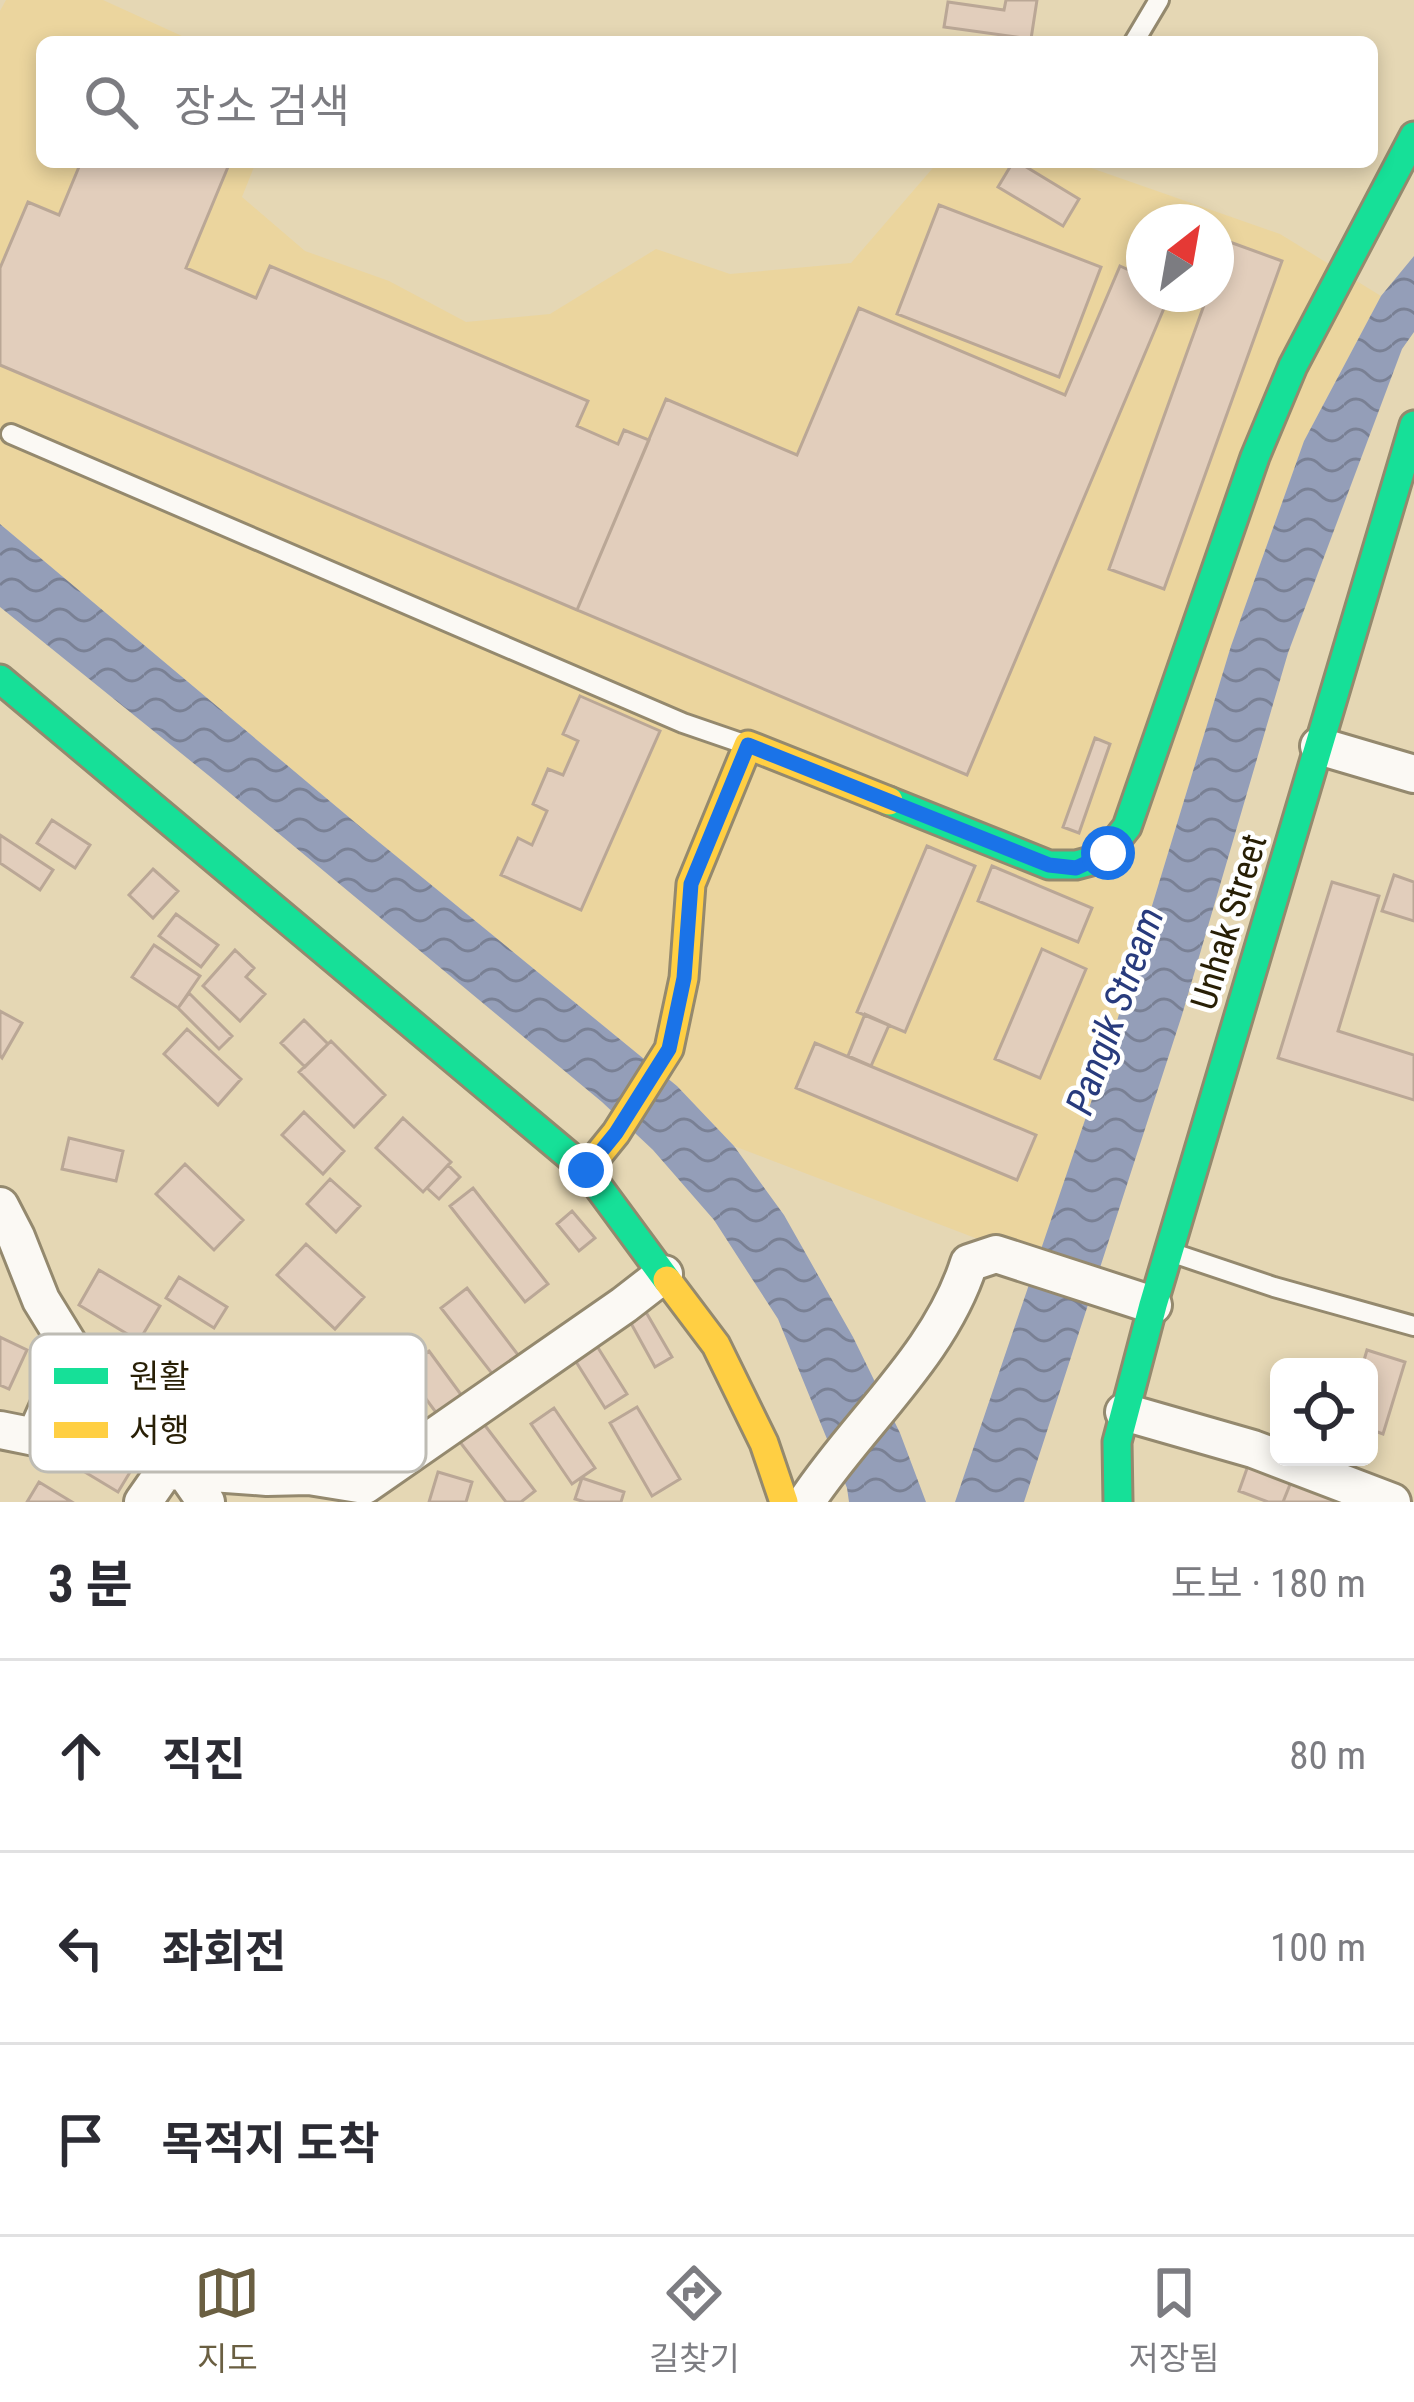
<!DOCTYPE html>
<html lang="ko">
<head>
<meta charset="utf-8">
<style>
	body { margin:0; font-family:"Roboto Condensed","Noto Sans KR",sans-serif; background:#f7f7f7; color:#2b2b33 }
	.controls { position:absolute; right:36px; bottom:36px; display:grid; overflow:hidden; border-radius:18px; box-shadow:0 6px 18px #0003 }
	.controls button { width:108px; height:108px; display:grid; place-items:center; padding:0; border:0; border-bottom:3px solid #e1e1e2; background:#fff; color:#2b2b33; font:60px sans-serif }
	.compass { position:absolute; left:1126px; top:204px; width:108px; height:108px; border-radius:50%; background:#fff; box-shadow:0 6px 18px #0003; rotate:31deg }
	.stop { position:absolute; width:36px; height:36px; margin:-27px; border:9px solid #1a73e8; border-radius:50%; background:#fff }
	.stop.end { background:#1a73e8; border-color:#fff; box-shadow:0 3px 12px #0008 }
	.list { margin:0; padding:0; list-style:none }
	h2 { display:flex; justify-content:space-between; align-items:center; height:156px; margin:0; padding:0 48px; font-size:51px }
	h2 small { font-size:39px; font-weight:400; color:#7c7c81 }
	.list li { display:grid; grid-template-columns:78px 1fr auto; gap:36px; align-items:center; box-sizing:border-box; height:192px; padding:0 48px; border-top:3px solid #e1e1e2 }
	.list b { display:block; font-size:45px; white-space:nowrap }
	.list em { font-size:39px; font-style:normal; color:#7c7c81 }
	.icon { flex:none; width:66px; height:66px; fill:none; stroke:currentColor; stroke-width:2; stroke-linecap:round; stroke-linejoin:round }
	.map { position:relative; flex:none; width:1414px; height:1502px; overflow:hidden }
	.search { position:absolute; background:#fff; box-shadow:0 6px 18px #0003; left:36px; right:36px; top:36px; height:132px; display:flex; align-items:center; gap:30px; box-sizing:border-box; padding:0 42px; border-radius:18px; color:#7c7c81; font-size:45px }
	.sheet { height:732px; background:#fff }
	nav { display:flex; justify-content:space-around; align-items:center; box-sizing:border-box; height:168px; border-top:3px solid #e1e1e2; background:#fff; font-size:33px; color:#7c7c81 }
	nav a { display:grid; justify-items:center; gap:6px }
	nav .on { color:#6a5f42 }
	.map>svg:first-child { display:block }
	.built { fill:#ebd59e; fill-rule:evenodd }
	.water { fill:url(#water-waves) }
	.building { fill:#e2cebc; stroke:#baa796; stroke-width:3 }
	.lines { fill:none; stroke-linecap:round; stroke-linejoin:round }
	.lane-casing { stroke:#94896e; stroke-width:24 }
	.street-casing { stroke:#94896e; stroke-width:42 }
	.fast-casing { stroke:#94896e; stroke-width:33 }
	.slow-casing { stroke:#94896e; stroke-width:33 }
	.lane { stroke:#fbf9f4; stroke-width:18 }
	.street { stroke:#fbf9f4; stroke-width:36 }
	.fast { stroke:#16e098; stroke-width:27 }
	.slow { stroke:#ffcf43; stroke-width:27 }
	.route { stroke:#1a73e8; stroke-width:15 }
	.labels { text-anchor:middle; dominant-baseline:central; stroke-width:9; stroke-linejoin:round; paint-order:stroke }
	.street-label { font-size:36px; fill:#281f05; stroke:#fff }
	.water-label { font-size:39px; font-style:italic; fill:#283b7d; stroke:#fff }
	.key { fill:#fff; stroke:#bebcb4; stroke-width:3 }
	.key-label { font-size:33px; fill:#281f05 }
</style>
</head>
<body>
<div class="map">
<svg width="1414" height="1502" viewBox="0 0 1414 1502">
	<defs>
		<pattern id="water-waves" width="16" height="10" patternUnits="userSpaceOnUse" patternTransform="scale(3)"><rect width="16" height="10" fill="#949eb8"/><path d="M0 5q4-4 8 0t8 0" fill="none" stroke="#798094"/></pattern>
	</defs>
	<rect width="100%" height="100%" fill="#e5d7b4"/>
	<path class="built" d="M6,0H103L195,42H42V162H256L242,197L305,251L389,281L466,322L550,314L656,249L730,274L851,263L938,162H1074L1280,234L1381,296L1304,441L1231,646L1103,1067L1038,1262L734,1146L677,1086L363,829L0,524V11ZM1144,222H1216V294H1144Z"/>
	<path class="water" d="M1414,256V332L1402,349L1288,653L1182,1015L1024,1502H955L1103,1067L1231,646L1304,441L1381,296Z
		M0,524L363,829L677,1086L734,1146L784,1215L853,1337L900,1433L926,1502H849L847,1488L778,1319L714,1220L653,1150L602,1102L213,779L0,607Z"/>
	<path class="building" d="M1006,0H1037L1031,39L944,27L948,2L1004,10Z
		M81,162H230L186,268L256,298L270,266L588,401L577,426L618,444L624,430L649,440L577,610L0,365V268L28,202L59,215Z
		M1013,162H1018L1079,199L1063,226L998,187Z
		M939,205L1101,267L1059,377L897,314Z
		M1227,241L1282,261L1164,589L1109,569L1208,294H1216V272Z
		M1120,266L1144,277V294H1170L967,775L577,610L666,399L797,455L859,308L1065,395Z
		M580,696L660,731L581,910L501,875L518,838L532,845L547,811L533,804L548,769L563,775L578,741L563,734Z
		M1095,738L1110,744L1079,833L1063,827Z
		M52,820L90,845L75,868L37,843Z
		M0,835L53,870L40,890L0,863Z
		M927,846L975,866L905,1032L857,1012Z
		M992,866L1092,908L1078,942L978,901Z
		M153,869L178,891L153,918L129,895Z
		M1394,875L1414,882V921L1382,911Z
		M1332,882L1379,896L1338,1031L1414,1055V1100L1278,1058Z
		M176,914L218,945L201,967L159,936Z
		M154,945L200,976L178,1008L132,977Z
		M1042,949L1086,969L1040,1078L995,1059Z
		M235,950L254,968L246,977L265,994L240,1021L203,986Z
		M189,993L232,1036L219,1049L178,1008Z
		M0,1011L22,1023L2,1058L0,1056Z
		M865,1014L889,1025L871,1066L848,1056Z
		M304,1020L328,1044L305,1067L281,1043Z
		M187,1029L241,1079L218,1105L164,1054Z
		M331,1041L385,1095L354,1127L299,1072Z
		M815,1043L1036,1135L1017,1180L796,1088Z
		M304,1112L344,1151L323,1174L282,1135Z
		M403,1118L451,1162L423,1192L376,1148Z
		M69,1138L123,1151L116,1181L62,1169Z
		M185,1164L243,1220L214,1250L156,1194Z
		M448,1165L460,1177L439,1199L427,1188Z
		M330,1179L360,1206L336,1232L307,1204Z
		M473,1188L548,1284L525,1302L450,1206Z
		M572,1211L595,1238L579,1251L557,1224Z
		M306,1244L364,1297L335,1329L277,1275Z
		M99,1270L160,1306L139,1341L79,1305Z
		M179,1277L227,1307L214,1328L166,1298Z
		M467,1288L522,1360L497,1380L441,1308Z
		M643,1307L672,1357L655,1367L627,1316Z
		M590,1335L627,1394L605,1408L568,1349Z
		M0,1337L27,1350L9,1389L0,1385Z
		M1367,1350L1405,1362L1383,1434L1369,1429V1367H1362Z
		M429,1351L465,1400L440,1418L404,1369Z
		M637,1407L680,1479L652,1496L610,1423Z
		M554,1408L595,1468L572,1484L531,1424Z
		M73,1413L141,1454L118,1492L50,1451Z
		M477,1415L535,1491L521,1502H506L453,1433Z
		M1250,1460L1293,1477L1283,1502H1268L1239,1491Z
		M438,1472L472,1482L466,1502H429Z
		M1293,1477L1342,1502H1283Z
		M582,1478L624,1492L621,1502H585L575,1499Z
		M39,1482L72,1502H27Z"/>
	<g class="lines">
		<g class="lane-casing">
			<path id="lane" d="M1134,42L1159,0
				M11,434L683,723L747,745
				M1173,1253L1274,1287L1414,1326"/>
		</g>
		<g class="street-casing">
			<path id="street" d="M1319,746L1414,774
				M0,1206L16,1237L41,1300L73,1352L97,1373L164,1419L174,1456L206,1502
				M1124,1412L1253,1449L1392,1502
				M0,1430L35,1437L73,1352
				M143,1502L164,1472L184,1471L267,1477L309,1476L365,1485L624,1305L664,1274
				M806,1502C858,1423 940,1355 969,1263L996,1254L1153,1305"/>
		</g>
		<g class="fast-casing">
			<path id="fast" d="M0,679L586,1170L667,1280
				M889,801L1049,865H1076L1095,860L1111,847L1127,827L1255,457L1293,366L1414,136
				M1118,1502L1117,1442L1153,1305L1414,425"/>
		</g>
		<g class="slow-casing">
			<path id="slow" d="M586,1170L616,1133L669,1049L684,978L691,884L748,745L889,801
				M667,1280L716,1345L764,1443L784,1502"/>
		</g>
		<use href="#lane" class="lane"/>
		<use href="#street" class="street"/>
		<use href="#fast" class="fast"/>
		<use href="#slow" class="slow"/>
	</g>
	<g class="lines">
		<path class="route" d="M586,1170L616,1133L669,1049L684,978L691,884L748,745L1049,865L1076,868L1108,853"/>
	</g>
	<g class="labels">
		<g class="street-label">
			<text transform="translate(1229 922) rotate(-73)">Unhak Street</text>
		</g>
		<g class="water-label">
			<text transform="translate(1115 1011) rotate(-70)">Pangik Stream</text>
		</g>
	</g>
	<rect x="30" y="1334" width="396" height="138" rx="18" class="key"/>
	<rect x="54" y="1368" width="54" height="16" fill="#16e098"/>
	<rect x="54" y="1422" width="54" height="16" fill="#ffcf43"/>
	<g class="key-label">
		<text x="129" y="1388">원활</text>
		<text x="129" y="1442">서행</text>
	</g>
</svg>
<div class="controls">
<button><svg class="icon" aria-label="locate" viewBox="0 0 24 24"><circle cx="12" cy="12" r="6"/><path d="M12 2v4M12 18v4M2 12h4M18 12h4"/></svg></button>
</div>
<svg class="compass" viewBox="-18 -18 36 36"><path d="M0-13l5 13h-10z" fill="#e53935"/><path d="M0 13l5-13h-10z" fill="#7c7c81"/></svg>
<div class="stop" style="left:1108px;top:853px"></div>
<div class="stop end" style="left:586px;top:1170px"></div>
<div class="search"><svg class="icon" aria-label="search" viewBox="0 0 24 24"><circle cx="10" cy="10" r="6"/><path d="M15 15l6 6"/></svg>장소 검색</div>
</div>
<section class="sheet">
<h2>3 분<small>도보 · 180 m</small></h2>
<ul class="list">
<li><svg class="icon" aria-label="ahead" viewBox="0 0 24 24"><path d="M12 20V5M6 11l6-6 6 6"/></svg><div><b>직진</b></div><em>80 m</em></li>
<li><svg class="icon" aria-label="left" viewBox="0 0 24 24"><path d="M17 20v-9H6M10 6l-5 5 5 5"/></svg><div><b>좌회전</b></div><em>100 m</em></li>
<li><svg class="icon" aria-label="arrive" viewBox="0 0 24 24"><path d="M6 21V4h12l-3 4 3 4H6"/></svg><div><b>목적지 도착</b></div></li>
</ul>
</section>
<nav>
<a class="on"><svg class="icon" aria-label="map" viewBox="0 0 24 24"><path d="M3 6l6-2 6 2 6-2v14l-6 2-6-2-6 2zM9 4v14M15 6v14"/></svg>지도</a>
<a><svg class="icon" aria-label="directions" viewBox="0 0 24 24"><path d="M12 3l9 9-9 9-9-9zM9 14v-3h6M13 9l2 2-2 2"/></svg>길찾기</a>
<a><svg class="icon" aria-label="saved" viewBox="0 0 24 24"><path d="M7 4h10v16l-5-4-5 4z"/></svg>저장됨</a>
</nav>
</body>
</html>
